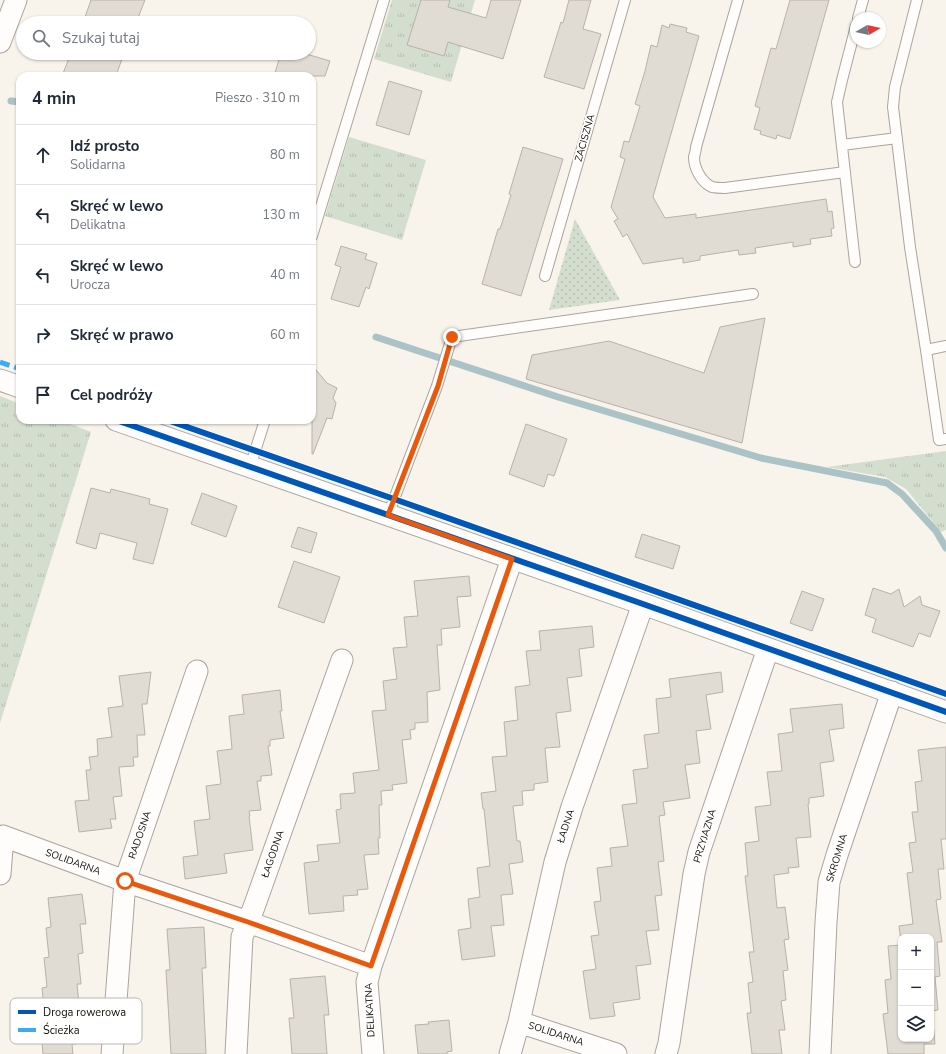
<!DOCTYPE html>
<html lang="pl">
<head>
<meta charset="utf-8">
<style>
	body { margin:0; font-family:"Nunito Sans",sans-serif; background:#f2f2f3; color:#1f2937 }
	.controls { position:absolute; right:12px; bottom:12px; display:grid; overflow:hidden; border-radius:8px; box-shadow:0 1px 3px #0004 }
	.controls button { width:36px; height:36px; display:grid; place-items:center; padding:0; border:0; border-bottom:1px solid #e0e1e3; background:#fff; color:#1f2937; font:20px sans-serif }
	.compass { position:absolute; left:850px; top:12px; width:36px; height:36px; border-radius:50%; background:#fff; box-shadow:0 1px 3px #0004; rotate:81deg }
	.stop { position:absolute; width:12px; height:12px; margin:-9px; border:3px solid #ea580c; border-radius:50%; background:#fff }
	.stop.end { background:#ea580c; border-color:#fff; box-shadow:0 1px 4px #0008 }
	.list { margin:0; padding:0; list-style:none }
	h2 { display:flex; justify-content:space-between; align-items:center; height:52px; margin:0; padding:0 16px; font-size:17px }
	h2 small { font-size:13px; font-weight:400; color:#747a83 }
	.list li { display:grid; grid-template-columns:26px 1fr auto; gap:12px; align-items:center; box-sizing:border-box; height:60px; padding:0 16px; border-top:1px solid #e0e1e3 }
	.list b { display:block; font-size:15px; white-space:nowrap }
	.list p { margin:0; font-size:13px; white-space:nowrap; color:#747a83 }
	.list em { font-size:13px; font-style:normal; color:#747a83 }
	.icon { flex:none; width:22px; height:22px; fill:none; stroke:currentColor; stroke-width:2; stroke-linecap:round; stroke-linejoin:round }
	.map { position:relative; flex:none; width:946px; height:1054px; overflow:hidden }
	.search { position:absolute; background:#fff; box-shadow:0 1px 3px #0004; left:16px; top:16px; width:300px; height:44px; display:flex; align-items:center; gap:10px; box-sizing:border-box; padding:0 14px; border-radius:22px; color:#747a83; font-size:15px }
	.panel { position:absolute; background:#fff; box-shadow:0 1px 3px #0004; left:16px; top:72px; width:300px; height:352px; border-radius:12px }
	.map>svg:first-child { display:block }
	.grass { fill:url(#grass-tufts) }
	.park { fill:url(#park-dots) }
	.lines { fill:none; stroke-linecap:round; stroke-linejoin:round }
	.stream { stroke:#abc3c7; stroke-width:7 }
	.building { fill:#e0dbd3; stroke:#b7b2aa }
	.lane-casing { stroke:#aaa59d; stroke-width:12 }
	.street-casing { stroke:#aaa59d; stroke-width:23 }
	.lane { stroke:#fefdfc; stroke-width:10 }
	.street { stroke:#fefdfc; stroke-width:21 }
	.quiet { stroke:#3fa9f5; stroke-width:5; stroke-dasharray:10 5; stroke-linecap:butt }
	.cycleway-casing { stroke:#fff; stroke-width:8 }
	.cycleway { stroke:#0057b8; stroke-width:6 }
	.route { stroke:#ea580c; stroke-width:5 }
	.labels { text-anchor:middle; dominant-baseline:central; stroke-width:3.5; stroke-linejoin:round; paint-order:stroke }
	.street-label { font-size:10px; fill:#130e06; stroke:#fff }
	.key { fill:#fff; stroke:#b8b7b4; stroke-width:1 }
	.key-label { font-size:11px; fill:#130e06 }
</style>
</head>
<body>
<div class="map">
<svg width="946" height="1054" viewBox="0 0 946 1054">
	<defs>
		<pattern id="grass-tufts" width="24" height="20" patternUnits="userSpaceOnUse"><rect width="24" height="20" fill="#d4decf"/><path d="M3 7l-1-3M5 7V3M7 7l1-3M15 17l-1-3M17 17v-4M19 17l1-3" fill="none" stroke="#b5bdb0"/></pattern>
		<pattern id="park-dots" width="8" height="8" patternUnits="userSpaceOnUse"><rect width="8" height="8" fill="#d4decf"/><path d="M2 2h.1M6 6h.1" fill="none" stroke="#b5bdb0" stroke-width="1.8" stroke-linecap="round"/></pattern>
	</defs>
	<rect width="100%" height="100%" fill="#f8f3eb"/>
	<path class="grass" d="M392,0H475L451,82L374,59Z
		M349,137L426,160L402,240L325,216Z
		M0,396L20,404V420H60L91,432L0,723Z
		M946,451V530L941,532L906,489L885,477L827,467Z"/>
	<path class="park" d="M575,219L620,300L549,310Z"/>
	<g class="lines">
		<path class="stream" d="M11,101L20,102
			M376,337L558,397L761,458L887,483L902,494L936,531L946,548"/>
	</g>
	<path class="building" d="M91,0H145L136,23H83Z
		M421,0H450L448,7L486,18L491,0H521L503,59L448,42L444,56L407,45Z
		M569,0H591L583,29L601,34L584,89L544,77L561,22L563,23Z
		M790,0H829L790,139L777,135L776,139L760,134L761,131L754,129L760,108L755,106L771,48L776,49Z
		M670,24L687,28L686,32L699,36L653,197L665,218L696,214V218L826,199L828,212L832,211L834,228L831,229L832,236L810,239L811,244L793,247V242L755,248L756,253L739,255L738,250L700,256V260L683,263V258L643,264L627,234L623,237L614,221L618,219L611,207L625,159L620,157L624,141L629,142L640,106L635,104L645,71L651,45L657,47L662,25L669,28Z
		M71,53H124L116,76H62Z
		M281,53H303L330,61L325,76H274Z
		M389,81L422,91L409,135L376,125Z
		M523,147L563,159L521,296L482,284L498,229H500L511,195L509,194Z
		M341,246L367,254L365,259L377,263L369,289L366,287L359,307L331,299L341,267L335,265Z
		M765,318L742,443L526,379L532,355L609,341L704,373L720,327Z
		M312,365L327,383L337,388L333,398L336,403L332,419L327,418L313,454H312Z
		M526,424L567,439L554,476L548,474L544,487L509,474Z
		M91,488L110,493L111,489L131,494L150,499L149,504L168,509L153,564L133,559L137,543L100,533L96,549L76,543Z
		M202,493L237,506L226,537L191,524Z
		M298,527L317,533L311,553L291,547Z
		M642,534L680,546L673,569L635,557Z
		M294,561L340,577L324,623L278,607Z
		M469,576L471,596L457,597L460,627L441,629L442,645H437L440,690L427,692L428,722L415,723V729L410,730L411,739L402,740L407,783L392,785L393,790L381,791L382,805H379L380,838H378L379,854L364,855L368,889L357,890L358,895L343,896L344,911L309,914L304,863L319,861L317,845L340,843L336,810L341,809L340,794L355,793L353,773L379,770L372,711L386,710L383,681L397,679L393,648L407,647L404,617L418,616L414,581Z
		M873,588L891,594L899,589L904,607L920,596L922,605L940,611L930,637L919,633L913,647L872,632L876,619L865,615Z
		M802,591L824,599L812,631L790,623Z
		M592,626L594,647L579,649L582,676L567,678L571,711L556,713L560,747L545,748L548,782L534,784V790L522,791L523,805L513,806L517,841H520L523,862L509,864L513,894L501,895L504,925L491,926L495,956L462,960L458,930L471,928L468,899L480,897L477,868L490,866L484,809H483L481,793L496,791L492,757L507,756L504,722L518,720L515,687L530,685L526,651L541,650L539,631Z
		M151,672L147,704H142L145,735H137L138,757H133L134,766L119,767L122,796L113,797L116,819H110L112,828L79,832L75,801L89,800L86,770H91L89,757L98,756L97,739L112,737L108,708L123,706L119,676Z
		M721,672L723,692L706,695L711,729L696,731L700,763L685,765L690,798L663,802L665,815L659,816L664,861L658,862L662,895L655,896L659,930L646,931L651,964L636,966L640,999L613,1003L615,1016L590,1019L583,971L596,969L591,936L599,935L594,902L601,901L597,868L612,866L610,848L628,846L622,805L637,803L633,770L648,768L644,735L659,733L656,699L671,697L669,679Z
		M280,690L282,711H280L284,738L270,740V746H268L272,775L261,776V781H257L261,810L249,811L250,816H249L253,850L224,854L227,873L185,879L183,857L198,855L194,821L210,819L206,786L221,784L217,751L232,749L229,716L244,714L242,695Z
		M842,704L844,728L829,730L834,761L820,763L824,796L809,798V804H808L811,837L796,838L799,867L788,868L789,873L774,875L777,908L785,907L789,939L784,940L788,970L783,971L786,1000L781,1001L785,1030H779L782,1054H752L747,1013H751L748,983L753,982L749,952H754L745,876H748L745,843L759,841L755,807L771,805L767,772L782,771L778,734L793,732L790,709Z
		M946,747V839H941L944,869H938L941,899L936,900L942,942H937L940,976L935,977L938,1010L932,1011L935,1044H924V1054H888L883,1014L888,1013L885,980L891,979L888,946L901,945V1039H931V937H901V942L899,926L913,924L907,873L913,872L909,843L916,842L912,812H918L915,782L922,781L918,750Z
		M82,894L86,924H80L83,953L78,954L81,984H77L80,1014H79L80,1024H75L77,1044H72L73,1054H43L40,1018L45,1017L42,988L47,987L44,958L49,957L46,928L51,927L48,898Z
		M204,927L206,968H202L206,1054H171L166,970H170L167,929Z
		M325,976L329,1015H324L327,1054H292L289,1018H294L290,979Z
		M449,1020L452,1051L447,1052V1054H418L415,1025L429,1024L428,1022Z"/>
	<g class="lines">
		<g class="lane-casing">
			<path id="lane" d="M738,0L696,147C696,150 695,154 694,157C694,168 701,182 712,187C716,188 721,188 725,188L845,172
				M917,0L895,87L893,107L910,247L926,350L946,346
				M858,18L863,0
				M842,145L897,138
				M312,236L384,0
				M855,262L837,102L842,80L856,26
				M545,276L625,0
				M926,350L939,440L946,439
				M250,467L265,420
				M388,515L437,386L452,337L753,294"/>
		</g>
		<g class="street-casing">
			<path id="street" d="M0,42L16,0
				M0,380L20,387
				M116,420L643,604L946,712
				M0,874L3,836L125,881L248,922L371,966
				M519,1022L616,1054
				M112,1054L125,881L197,671
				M236,1054L242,937L254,907L342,660
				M373,1054L367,982L371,966L512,559
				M510,1054L519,1022L555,862L572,807L643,604
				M666,1054L669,1043L694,874L699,852L768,649
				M820,1054L826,922L829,882L837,855L892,692"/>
		</g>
		<use href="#lane" class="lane"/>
		<use href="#street" class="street"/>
		<path class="quiet" d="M0,362L20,369"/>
		<g class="cycleway-casing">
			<path id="cycleway" d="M116,420L643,604L946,712
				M167,420L394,499L946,694"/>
		</g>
		<use href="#cycleway" class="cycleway"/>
	</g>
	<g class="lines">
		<path class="route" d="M125,881L248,922L371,966L512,559L388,515L438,386L452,337"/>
	</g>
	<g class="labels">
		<g class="street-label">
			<text transform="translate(585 138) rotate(-74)">ZACISZNA</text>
			<text transform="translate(566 826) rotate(-72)">ŁADNA</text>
			<text transform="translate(140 835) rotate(-71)">RADOSNA</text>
			<text transform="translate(705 836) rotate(-73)">PRZYJAZNA</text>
			<text transform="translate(273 854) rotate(-71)">ŁAGODNA</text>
			<text transform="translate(837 858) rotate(-73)">SKROMNA</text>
			<text transform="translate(73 862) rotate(20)">SOLIDARNA</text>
			<text transform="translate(370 1010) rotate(-93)">DELIKATNA</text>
			<text transform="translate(556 1034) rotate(18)">SOLIDARNA</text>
		</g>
	</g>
	<rect x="10" y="998" width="132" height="46" rx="6" class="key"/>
	<rect x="18" y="1010" width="18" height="4" fill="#0057b8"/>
	<rect x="18" y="1028" width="18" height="4" fill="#3fa9f5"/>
	<g class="key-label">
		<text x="43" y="1016">Droga rowerowa</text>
		<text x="43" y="1034">Ścieżka</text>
	</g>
</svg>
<div class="controls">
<button>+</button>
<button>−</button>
<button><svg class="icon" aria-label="layers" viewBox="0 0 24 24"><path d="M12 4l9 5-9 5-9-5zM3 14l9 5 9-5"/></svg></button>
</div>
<svg class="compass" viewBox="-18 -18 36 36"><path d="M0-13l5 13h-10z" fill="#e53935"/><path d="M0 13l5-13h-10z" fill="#747a83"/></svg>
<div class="stop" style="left:125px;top:881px"></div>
<div class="stop end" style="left:452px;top:337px"></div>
<div class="search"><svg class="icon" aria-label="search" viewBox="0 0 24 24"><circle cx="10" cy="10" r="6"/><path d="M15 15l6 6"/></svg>Szukaj tutaj</div>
<section class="panel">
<h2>4 min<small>Pieszo · 310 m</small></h2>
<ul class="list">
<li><svg class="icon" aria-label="ahead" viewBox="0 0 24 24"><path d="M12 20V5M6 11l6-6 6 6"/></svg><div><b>Idź prosto</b><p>Solidarna</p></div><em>80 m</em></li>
<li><svg class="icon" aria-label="left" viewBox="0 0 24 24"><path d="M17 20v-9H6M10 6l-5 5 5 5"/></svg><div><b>Skręć w lewo</b><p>Delikatna</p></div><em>130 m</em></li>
<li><svg class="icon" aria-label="left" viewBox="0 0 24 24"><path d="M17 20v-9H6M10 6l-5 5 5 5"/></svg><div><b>Skręć w lewo</b><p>Urocza</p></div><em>40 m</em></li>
<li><svg class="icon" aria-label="right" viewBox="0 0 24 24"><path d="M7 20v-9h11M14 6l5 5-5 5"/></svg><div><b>Skręć w prawo</b></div><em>60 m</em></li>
<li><svg class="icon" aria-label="arrive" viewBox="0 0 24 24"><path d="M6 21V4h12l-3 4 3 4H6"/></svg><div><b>Cel podróży</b></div></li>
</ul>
</section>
</div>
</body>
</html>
